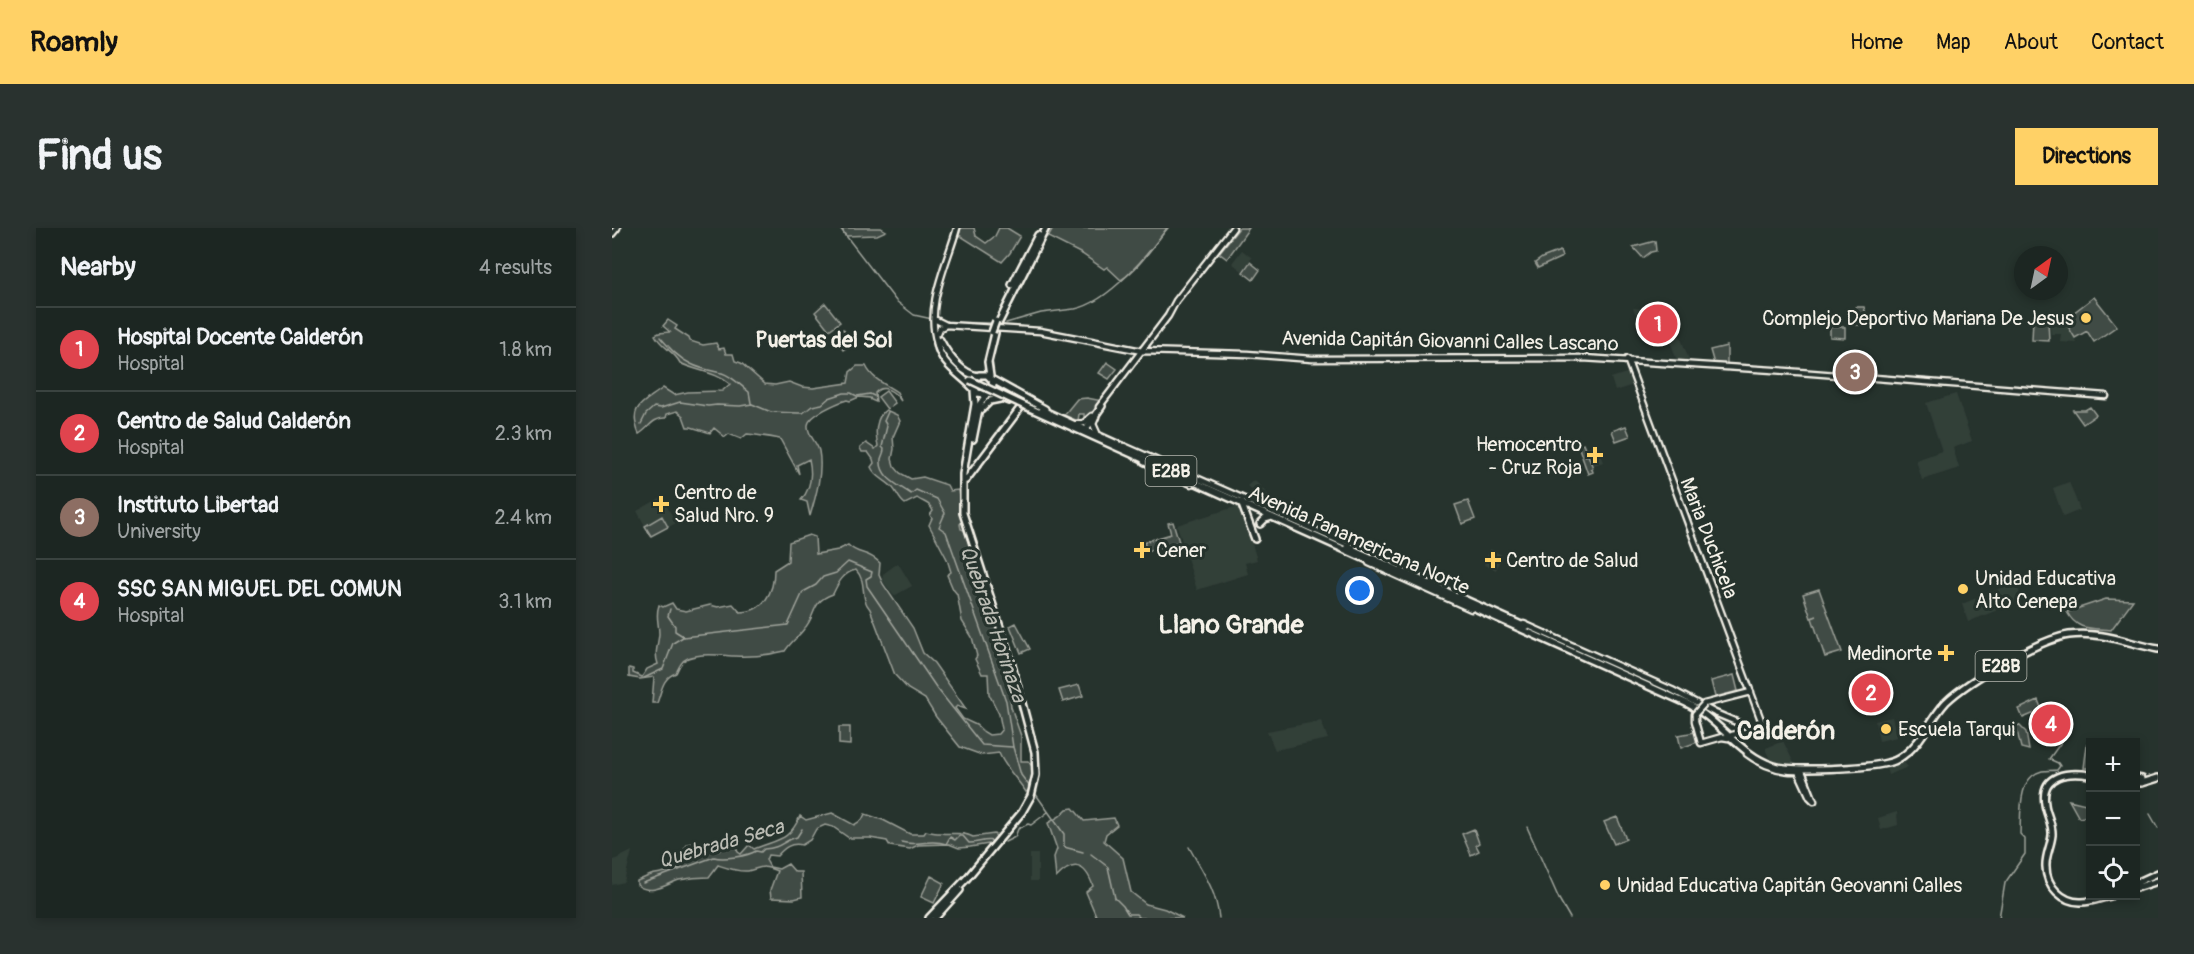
<!DOCTYPE html>
<html lang="en">
<head>
<meta charset="utf-8">
<style>
	body { margin:0; font-family:Pangolin,sans-serif; background:#29322f; color:#f1f3f6 }
	.controls { position:absolute; right:18px; bottom:18px; display:grid; overflow:hidden; border-radius:0px; box-shadow:0 3px 9px #0003 }
	.controls button { width:54px; height:54px; display:grid; place-items:center; padding:0; border:0; border-bottom:2px solid #3a4340; background:#1c2622; color:#f1f3f6; font:30px sans-serif }
	.compass { position:absolute; left:1402px; top:18px; width:54px; height:54px; border-radius:50%; background:#1c2622; box-shadow:0 3px 9px #0003; rotate:33deg }
	.you { position:absolute; left:748px; top:363px; width:21px; height:21px; margin:-15px; border:4px solid #fff; border-radius:50%; background:#1a73e8; box-shadow:0 0 0 9px #1a73e833 }
	.badge { display:grid; place-items:center; width:39px; height:39px; border-radius:50%; background:#ffd166; color:#fff; font-size:20px; font-weight:700 }
	.pin { position:absolute; translate:-50% -50%; border:3px solid #fff; box-shadow:0 2px 6px #0006 }
	.list { margin:0; padding:0; list-style:none }
	h2 { display:flex; justify-content:space-between; align-items:center; height:78px; margin:0; padding:0 24px; font-size:26px }
	h2 small { font-size:20px; font-weight:400; color:#a0a5a5 }
	.list li { display:grid; grid-template-columns:39px 1fr auto; gap:18px; align-items:center; box-sizing:border-box; height:84px; padding:0 24px; border-top:2px solid #3a4340 }
	.list b { display:block; font-size:22px; white-space:nowrap }
	.list p { margin:0; font-size:20px; white-space:nowrap; color:#a0a5a5 }
	.list em { font-size:20px; font-style:normal; color:#a0a5a5 }
	.icon { flex:none; width:33px; height:33px; fill:none; stroke:currentColor; stroke-width:2; stroke-linecap:round; stroke-linejoin:round }
	.map { position:relative; flex:none; width:1546px; height:690px; overflow:hidden; border-radius:0px }
	header { display:flex; align-items:center; gap:36px; box-sizing:border-box; height:84px; padding:0 30px; background:#ffd166; color:#111 }
	header strong { font-size:28px }
	nav { display:flex; gap:33px; margin-inline-start:auto; font-size:21px }
	.intro { display:flex; align-items:center; justify-content:space-between; box-sizing:border-box; height:144px; padding:0 36px }
	h1 { margin:0; font-size:42px }
	.button { padding:15px 27px; border-radius:0px; background:#ffd166; color:#111; font-size:21px; font-weight:700 }
	main { display:flex; gap:36px; padding:0 36px }
	aside { flex:1; background:#1c2622; border-radius:0px; box-shadow:0 3px 9px #0003 }
	.map>svg:first-child { display:block }
	.built { fill:#333f39 }
	.green { fill:#414b45; stroke:#9a9e96; stroke-width:1.5 }
	.lines { fill:none; stroke-linecap:round; stroke-linejoin:round }
	.stream { stroke:#9fa39b; stroke-width:1.5 }
	.highway-tunnel { stroke:#455049; stroke-width:5; stroke-dasharray:5 2.5; stroke-linecap:butt }
	.major-casing { stroke:#f4f1e8; stroke-width:9 }
	.highway-casing { stroke:#f4f1e8; stroke-width:10 }
	.major { stroke:#26332d; stroke-width:4.5 }
	.highway { stroke:#26332d; stroke-width:5 }
	.major-bridge-casing { stroke:#f4f1e8; stroke-width:9; stroke-linecap:butt }
	.highway-bridge-casing { stroke:#f4f1e8; stroke-width:10; stroke-linecap:butt }
	.major-bridge { stroke:#26332d; stroke-width:4.5 }
	.highway-bridge { stroke:#26332d; stroke-width:5 }
	.poi-dot { fill:#ffd166; stroke:#26332d; stroke-width:2 }
	.labels { text-anchor:middle; dominant-baseline:central; stroke-width:6; stroke-linejoin:round; paint-order:stroke }
	.shield { fill:#26332d; stroke:#b6b8b0; stroke-width:1.5 }
	.shield-label { font-size:18px; font-weight:bold; fill:#f4f1e8 }
	.poi-label { font-size:20px; fill:#f4f1e8; stroke:#26332d; text-anchor:start }
	.street-label { font-size:20px; fill:#f4f1e8; stroke:#26332d }
	.water-label { font-size:21px; font-style:italic; fill:#bcbdb5; stroke:#26332d }
	.quarter-label { font-size:22px; font-weight:bold; fill:#f4f1e8; stroke:#26332d }
	.district-label { font-size:26px; font-weight:bold; fill:#f4f1e8; stroke:#26332d }
</style>
</head>
<body>
<header>
<strong>Roamly</strong>
<nav><a>Home</a><a>Map</a><a>About</a><a>Contact</a></nav>
</header>
<div class="intro"><h1>Find us</h1><a class="button">Directions</a></div>
<main>
<aside>
<h2>Nearby<small>4 results</small></h2>
<ul class="list">
<li><span class="badge" style="background:#e0444e">1</span><div><b>Hospital Docente Calderón</b><p>Hospital</p></div><em>1.8 km</em></li>
<li><span class="badge" style="background:#e0444e">2</span><div><b>Centro de Salud Calderón</b><p>Hospital</p></div><em>2.3 km</em></li>
<li><span class="badge" style="background:#8d6e63">3</span><div><b>Instituto Libertad</b><p>University</p></div><em>2.4 km</em></li>
<li><span class="badge" style="background:#e0444e">4</span><div><b>SSC SAN MIGUEL DEL COMUN</b><p>Hospital</p></div><em>3.1 km</em></li>
</ul>
</aside>
<div class="map">
<svg width="1546" height="690" viewBox="0 0 1546 690">
	<rect width="100%" height="100%" fill="#26332d"/>
	<filter id="ink" filterUnits="userSpaceOnUse"><feTurbulence type="fractalNoise" baseFrequency=".0167" numOctaves="2"/><feDisplacementMap in="SourceGraphic" scale="12" xChannelSelector="R" yChannelSelector="G"/><feConvolveMatrix kernelMatrix="1 2 1 2 8 2 1 2 1" color-interpolation-filters="sRGB"/></filter>
	<g filter="url(#ink)">
		<path class="built" d="M630,22L640,30L630,43L620,35Z
			M1021,80L1058,82L1078,134L1065,133L1058,112L1034,110Z
			M1452,92L1465,115L1448,114L1449,106H1439L1437,93Z
			M1017,144L1021,157L1003,163L999,150Z
			M1344,166L1360,213L1341,220L1347,240L1310,252L1304,232L1330,223L1314,175Z
			M984,216L991,234L982,237L975,219Z
			M924,236L927,245L910,250L907,242Z
			M642,252L649,259L657,268L649,270L635,258Z
			M1457,254L1468,282L1451,289L1441,260Z
			M50,269L64,295L39,309L25,283Z
			M626,278L629,280L645,332L633,335L636,346L585,362L565,297Z
			M878,321L890,327L884,342L872,337Z
			M286,335L300,358L282,368L270,352L271,346Z
			M1404,354L1410,372L1356,394L1350,376Z
			M1280,489L1285,509L1267,513L1263,493Z
			M709,493L716,511L663,522L655,503Z
			M1171,513L1182,535V537L1159,533L1154,523V520Z
			M1290,532L1296,539L1276,547L1274,539Z
			M1285,584L1286,597L1269,602L1266,590Z
			M20,623L12,654L0,657V633Z
			M418,626H426V653H418Z"/>
		<path class="green" d="M230,0H269L274,3L265,7L233,8Z
			M349,0H362L364,8L374,15L383,8L387,0H395L408,8L398,25L390,34L347,7Z
			M441,0H556C541,17 529,39 509,52L495,39L492,41L470,26L436,9Z
			M627,0H637L615,31L607,25Z
			M1043,13L1044,23L1039,24L1031,30L1021,19Z
			M948,23L950,29L926,40L923,35L930,30Z
			M638,34L648,42L641,52L631,44Z
			M1482,69L1505,98L1482,114L1475,103L1463,110L1452,92Z
			M213,75L228,94L217,102L203,84Z
			M1244,79H1252L1257,97H1244Z
			M1421,91L1436,93L1437,113L1420,112Z
			M56,92L65,98L63,101L77,110L78,113L91,117L104,115L107,121L112,120L114,126H121L123,133L129,135L153,156L163,157L177,154L190,159L201,160L236,155L238,144L245,138H254C260,151 273,156 285,164L289,173C283,164 271,155 263,165L264,174L259,172L258,170L247,169L238,173L235,172C225,175 197,187 196,197C195,207 205,214 207,223C211,244 204,268 198,288L195,274L189,272C199,261 200,245 197,231L185,237L187,246L168,211C157,209 147,207 135,206L129,211L117,206L113,209L102,200L98,205L79,199H75L71,188L65,183L55,186L54,190C41,189 36,201 27,206C16,178 30,176 51,160L62,167L76,164L110,163L118,156C104,144 84,143 68,135C63,124 49,119 43,107L47,105L58,104L51,98Z
			M1218,99H1233V110L1218,109Z
			M231,101L240,116L231,122L222,107Z
			M1115,118V136H1102L1098,122Z
			M495,134L505,141L497,151L487,145Z
			M274,163L283,175L275,181L266,169Z
			M475,170L490,173L474,192L472,193V186H467L466,193L452,187L465,171Z
			M1478,179L1484,187L1471,196L1461,182H1473Z
			M274,182L285,187L288,193L281,209L282,221L280,231L282,238L288,245L299,251L311,249L335,257L338,263L346,262L350,294L348,296L349,301L352,302L389,405L386,407L383,417L396,451L399,479L409,508V533H416L422,541L421,559L414,564C406,552 392,538 387,525L370,527L348,519L324,489L313,471L296,461L283,447L258,381C247,369 256,355 244,342C232,344 226,355 221,366C198,374 205,387 192,401C186,409 179,414 173,423C157,427 139,429 122,428C107,427 90,425 76,430C69,433 67,439 64,445C50,450 50,462 45,475H40L42,449L28,451L17,449V440L21,441V445L30,449L35,441L46,436C42,425 46,418 47,406C47,395 43,388 47,377L51,379L60,375L64,381L74,383L98,377L106,379L121,376L128,384C152,384 162,364 162,342L176,333L177,314L197,307L203,309L204,326L226,322L236,317C247,328 255,322 268,335L267,347L271,356L301,400L311,425L322,435L354,481L345,478L343,480L351,491L364,497L372,504L377,507L386,506L390,501L387,486L377,466L376,446H370L363,431L365,428L360,409L350,393L345,366L341,361L335,347L339,344L335,331L317,297L320,290L318,287L321,283C317,274 312,275 305,270L293,276C287,272 286,266 281,260C274,252 263,249 259,239L262,235L261,231L256,224H250L248,220L254,215L263,221L266,218C263,206 263,189 274,182Z
			M1014,198L1018,208L1004,213L1000,203Z
			M971,216L975,226L973,228L976,227L981,240L978,242L980,241L981,244L976,246L966,217Z
			M856,273L863,291L850,296L843,277Z
			M50,288L56,299L39,308L33,298Z
			M561,294L567,314L535,323L532,314L559,306L556,295Z
			M1207,361L1230,424L1213,429L1200,390L1205,388L1199,390L1191,366Z
			M1494,371L1521,372L1499,402C1479,400 1465,403 1455,384Z
			M404,395L418,421L409,425L398,398Z
			M1122,447L1126,463L1103,469L1099,453Z
			M467,457L471,468L451,474L447,462Z
			M1426,472L1430,482L1411,490L1407,481Z
			M1407,497L1414,504L1417,522L1409,520L1404,499Z
			M227,499H238V517L227,516Z
			M1083,504L1088,513L1069,520L1066,507Z
			M1483,511L1482,514H1478V540H1472L1475,517L1478,512Z
			M1457,572L1478,577L1477,588L1467,590Z
			M461,580L472,593L502,590L505,597L494,606L492,613L511,630L519,664L534,676L553,681L571,690H485L474,664L481,658C473,635 461,632 444,650L442,629L445,621L436,595L448,588L455,581Z
			M220,585L242,597L250,592L253,586L271,592L298,606H312L314,603C319,604 323,605 328,605C341,607 350,603 361,609L382,606L384,608H390L383,615L358,619L347,620L337,616L306,617L298,621L278,618L275,613L258,610H237L221,599L213,597L204,601L198,612L190,617C179,614 172,620 165,628L156,627L154,632L158,639L167,641L176,636L183,644H189L190,669L182,671L159,670L158,662L165,643C149,636 149,640 136,643C126,644 115,640 106,637L97,649C87,649 77,650 67,652C55,656 39,668 25,657V653C30,651 34,649 39,647C51,643 73,645 75,629L72,621L76,616L100,613L107,623L112,619L110,614L114,611L121,613L126,624L129,626L137,617L142,621C165,611 177,614 188,588L194,592Z
			M1005,589L1014,611L1002,616L992,594Z
			M862,601L867,615L864,617L867,623L859,627L850,606Z
			M319,648L332,655L322,675L309,669Z"/>
		<g class="lines">
			<path class="stream" d="M228,0L284,73L302,87L320,91
				M463,81C497,74 536,27 555,0
				M331,94L380,95
				M394,95L429,85L462,81
				M48,109C57,119 66,130 79,136C88,141 101,143 110,145C120,148 129,158 137,164L139,175
				M276,184L272,193L275,198L270,219L272,221C272,225 270,227 269,231C267,249 286,257 299,266L304,262L325,271L333,285L327,299L334,304L394,473L401,519L409,547L418,559
				M29,196L34,186L42,179L49,180L68,174L96,178L105,177L128,178L140,176L159,184L186,185H191L200,178L210,176L217,170L232,165H239L245,168L258,166L262,168
				M58,381L56,388L63,398V403L71,408
				M32,450L51,441L61,415L71,409L176,397L191,364L204,357L211,349L224,345L236,334L260,344L259,348L254,351L255,358L324,459L370,517L400,519
				M423,565L452,606V619L471,624
				M1538,586L1546,600
				M915,599L947,671L958,690
				M289,614C306,619 317,610 334,616L338,609L343,612L347,608H351L357,615C366,615 373,611 381,613
				M393,614L403,609L406,601L416,596L419,597L436,584
				M577,619C590,643 604,661 607,690
				M479,626L496,639L503,670L511,678L516,686H524L528,690
				M31,655L102,629C111,632 136,628 144,623L149,624L152,621C170,620 170,613 185,609L190,601
				M1387,690L1393,655L1413,626V611L1408,606C1409,587 1405,549 1430,543C1435,542 1440,543 1445,542L1448,538L1446,535L1437,531L1450,513"/>
			<path class="highway-tunnel" d="M366,173L371,159L377,157L385,159"/>
			<g class="major-casing">
				<path id="major" d="M0,6L5,0
					M324,92L334,97L428,103L530,123L635,126L700,131L971,130L1161,142L1494,168
					M326,105L328,100L334,97
					M325,115C313,77 335,36 345,0
					M1015,131L1152,500L1120,507
					M487,179L556,88L564,73L621,0
					M484,189L481,196L485,205
					M465,196L472,195L480,188
					M512,218L741,319
					M532,234L579,256
					M757,335L859,381
					M912,396L1060,462L1103,485L1141,501
					M1092,476L1139,464
					M1083,486V493L1089,515L1110,509L1116,510
					M1135,526C1151,538 1168,544 1188,543
					M1186,543L1198,569L1202,573
					M1190,543L1202,573"/>
			</g>
			<g class="highway-casing">
				<path id="highway" d="M400,57L426,7
					M387,94L434,0
					M328,112C336,127 349,145 366,148
					M325,115C329,137 347,145 361,160
					M378,148L376,134L383,105
					M381,152L433,181
					M375,166L381,160L380,152L375,147H367L361,155L365,165L381,167L397,173
					M413,178L1074,475C1107,491 1127,527 1162,538C1181,544 1255,540 1275,535C1281,534 1287,531 1292,527C1310,514 1319,490 1334,474C1357,452 1426,412 1457,407C1489,403 1515,415 1546,421
					M369,182L378,173L388,171
					M430,182L514,220
					M476,198L490,178
					M361,211L368,176L374,167
					M354,252L409,179
					M629,274L643,311
					M648,296L653,291L660,289
					M736,319L914,399
					M1478,547C1457,544 1428,545 1433,576C1434,586 1441,596 1440,607C1439,618 1433,628 1434,639C1434,658 1451,675 1470,674C1480,674 1489,670 1498,668
					M1524,550L1530,551
					M1524,555H1530L1546,550
					M1524,655L1546,645
					M1524,660L1546,653
					M317,690L355,650L410,584L419,568L424,547L423,524L398,430L351,285V246L363,176L362,162
					M323,690L348,662"/>
			</g>
			<use href="#major" class="major"/>
			<use href="#highway" class="highway"/>
			<g class="major-bridge-casing">
				<path id="major-bridge" d="M1083,486L1092,476"/>
			</g>
			<g class="highway-bridge-casing">
				<path id="highway-bridge" d="M380,104L384,93
					M358,152L413,178"/>
			</g>
			<use href="#major-bridge" class="major-bridge"/>
			<use href="#highway-bridge" class="highway-bridge"/>
		</g>
	</g>
	<g class="poi-dot">
		<circle cx="1474" cy="90" r="6"/>
		<path d="M980 218h6v6h6v6h-6v6h-6v-6h-6v-6h6z"/>
		<path d="M46 267h6v6h6v6h-6v6h-6v-6h-6v-6h6z"/>
		<path d="M527 313h6v6h6v6h-6v6h-6v-6h-6v-6h6z"/>
		<path d="M878 323h6v6h6v6h-6v6h-6v-6h-6v-6h6z"/>
		<circle cx="1351" cy="361" r="6"/>
		<path d="M1331 416h6v6h6v6h-6v6h-6v-6h-6v-6h6z"/>
		<circle cx="1274" cy="501" r="6"/>
		<circle cx="993" cy="657" r="6"/>
	</g>
	<g class="labels">
		<g class="shield">
			<rect x="533.5" y="228" width="51" height="30" rx="4.5"/>
			<rect x="1363.5" y="423" width="51" height="30" rx="4.5"/>
		</g>
		<g class="shield-label">
			<text x="559" y="243">E28B</text>
			<text x="1389" y="438">E28B</text>
		</g>
		<g class="poi-label">
			<text x="1462" y="90" text-anchor="end">Complejo Deportivo Mariana De Jesus</text>
			<text x="970" y="216" text-anchor="end">Hemocentro<tspan x="970" dy="23">- Cruz Roja</tspan></text>
			<text x="62" y="264">Centro de<tspan x="62" dy="23">Salud Nro. 9</tspan></text>
			<text x="544" y="322">Cener</text>
			<text x="894" y="332">Centro de Salud</text>
			<text x="1363" y="350">Unidad Educativa<tspan x="1363" dy="23">Alto Cenepa</tspan></text>
			<text x="1320" y="425" text-anchor="end">Medinorte</text>
			<text x="1286" y="501">Escuela Tarqui</text>
			<text x="1005" y="657">Unidad Educativa Capitán Geovanni Calles</text>
		</g>
		<g class="street-label">
			<text transform="translate(838 113) rotate(1)">Avenida Capitán Giovanni Calles Lascano</text>
			<text transform="translate(1097 310) rotate(69)">Maria Duchicela</text>
			<text transform="translate(747 312) rotate(24)">Avenida Panamericana Norte</text>
		</g>
		<g class="water-label">
			<text transform="translate(381 396) rotate(71)">Quebrada Horinaza</text>
			<text transform="translate(109 616) rotate(-16)">Quebrada Seca</text>
		</g>
		<g class="quarter-label">
			<text x="212" y="112">Puertas del Sol</text>
		</g>
		<g class="district-label">
			<text x="619" y="397">Llano Grande</text>
			<text x="1174" y="503">Calderón</text>
		</g>
	</g>
</svg>
<div class="controls">
<button>+</button>
<button>−</button>
<button><svg class="icon" aria-label="locate" viewBox="0 0 24 24"><circle cx="12" cy="12" r="6"/><path d="M12 2v4M12 18v4M2 12h4M18 12h4"/></svg></button>
</div>
<svg class="compass" viewBox="-18 -18 36 36"><path d="M0-13l5 13h-10z" fill="#e53935"/><path d="M0 13l5-13h-10z" fill="#a0a5a5"/></svg>
<div class="you"></div>
<div class="pin badge" style="left:1046px;top:96px;background:#e0444e">1</div>
<div class="pin badge" style="left:1259px;top:465px;background:#e0444e">2</div>
<div class="pin badge" style="left:1243px;top:144px;background:#8d6e63">3</div>
<div class="pin badge" style="left:1439px;top:496px;background:#e0444e">4</div>
</div>
</main>
</body>
</html>
